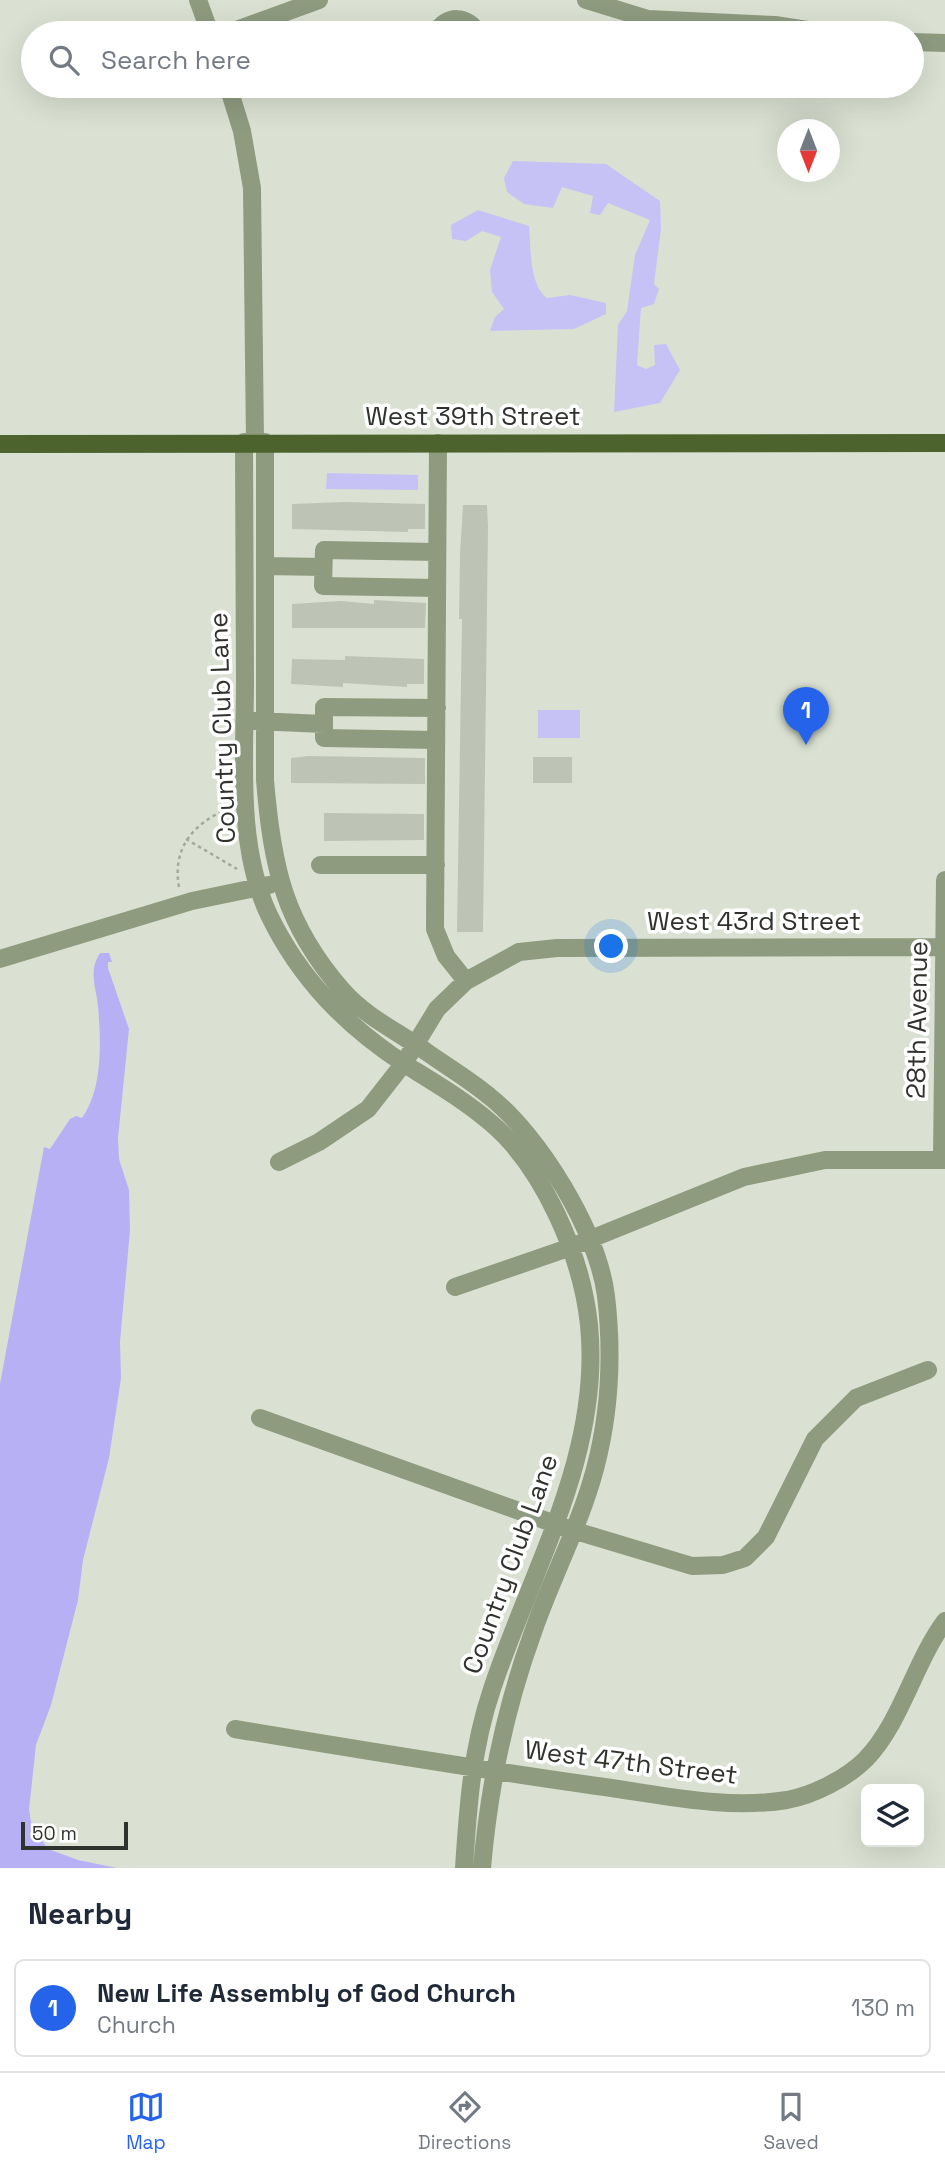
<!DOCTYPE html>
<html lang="en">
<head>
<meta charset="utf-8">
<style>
	body { margin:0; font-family:"Space Grotesk",sans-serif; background:#f2f2f3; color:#1f2937 }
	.controls { position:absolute; right:21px; bottom:21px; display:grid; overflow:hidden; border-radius:10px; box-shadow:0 7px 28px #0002 }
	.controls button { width:63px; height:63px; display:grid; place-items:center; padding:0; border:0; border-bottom:2px solid #e0e1e3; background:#fff; color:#1f2937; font:35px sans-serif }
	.compass { position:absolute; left:777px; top:119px; width:63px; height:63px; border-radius:50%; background:#fff; box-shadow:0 7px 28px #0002; rotate:180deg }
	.scale { position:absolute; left:21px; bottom:18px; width:107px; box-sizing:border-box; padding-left:7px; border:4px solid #30332d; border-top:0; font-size:19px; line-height:24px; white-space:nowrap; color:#30332d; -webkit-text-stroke:5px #fff; paint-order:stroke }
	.you { position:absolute; left:612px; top:947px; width:24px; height:24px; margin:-18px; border:5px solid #fff; border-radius:50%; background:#1a73e8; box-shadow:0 0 0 10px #1a73e833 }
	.badge { display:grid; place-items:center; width:46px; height:46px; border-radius:50%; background:#2563eb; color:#fff; font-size:23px; font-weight:700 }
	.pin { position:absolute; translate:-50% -58px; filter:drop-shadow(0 2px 4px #0008) }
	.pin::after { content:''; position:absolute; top:37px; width:24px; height:21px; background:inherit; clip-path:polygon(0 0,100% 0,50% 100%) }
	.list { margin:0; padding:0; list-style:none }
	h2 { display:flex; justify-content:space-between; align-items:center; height:91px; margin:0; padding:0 28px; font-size:30px }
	h2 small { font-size:23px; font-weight:400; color:#747a83 }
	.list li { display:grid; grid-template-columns:46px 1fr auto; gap:21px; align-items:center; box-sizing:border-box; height:98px; margin:0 14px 14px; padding:0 14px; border:2px solid #e0e1e3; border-radius:10px }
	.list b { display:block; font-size:26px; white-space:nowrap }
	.list p { margin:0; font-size:23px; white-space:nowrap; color:#747a83 }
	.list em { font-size:23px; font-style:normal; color:#747a83 }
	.icon { flex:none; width:38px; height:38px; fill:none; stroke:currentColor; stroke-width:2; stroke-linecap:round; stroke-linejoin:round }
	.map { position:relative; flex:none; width:945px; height:1868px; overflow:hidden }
	.search { position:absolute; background:#fff; box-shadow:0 7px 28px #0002; left:21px; right:21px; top:21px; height:77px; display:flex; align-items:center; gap:18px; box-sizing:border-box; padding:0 24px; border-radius:38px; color:#747a83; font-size:26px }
	.sheet { height:203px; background:#fff }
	nav { display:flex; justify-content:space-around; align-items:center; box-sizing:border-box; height:98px; border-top:2px solid #e0e1e3; background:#fff; font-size:19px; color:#747a83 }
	nav a { display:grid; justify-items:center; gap:4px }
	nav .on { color:#2563eb }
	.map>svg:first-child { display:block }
	.green { fill:#c7c2f5 }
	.water { fill:#b8b0f5 }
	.building { fill:#bdc4b6 }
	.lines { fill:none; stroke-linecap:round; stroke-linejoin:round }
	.path { stroke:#a3a99d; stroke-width:2.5; stroke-dasharray:3.5 3.5; stroke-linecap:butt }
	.minor { stroke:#8e9b7f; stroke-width:18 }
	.major { stroke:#4c632e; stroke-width:18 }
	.labels { text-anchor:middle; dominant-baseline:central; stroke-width:7; stroke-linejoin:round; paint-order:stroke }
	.street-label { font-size:26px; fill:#30332d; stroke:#fff }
</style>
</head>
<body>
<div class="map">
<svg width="945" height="1868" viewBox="0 0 945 1868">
	<rect width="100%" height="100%" fill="#dae1d2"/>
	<path class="green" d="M513,161L606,164L660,201L661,229L654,284L659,289L654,304L641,308L637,365L646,369L655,365L654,345L666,344L680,370L660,403L614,412L618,325L627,311L635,255L650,220L608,203L600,215L590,213L593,196L562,187L553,208L524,204L507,192L504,178Z
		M478,210L529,226C531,246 529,285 547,298L570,295L606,303V314L574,329L490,331L495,317L504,309L492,292L490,270L501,237L482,231L466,241L452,239L451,225Z
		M327,473L418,475V490L326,489Z
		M538,710H580V738H538Z"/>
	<path class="water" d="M100,953H109L112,962H108V968L129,1029L118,1138L119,1159L129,1190L130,1230L120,1342L121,1378L109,1458L83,1560L78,1600L51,1705L36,1745L29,1810L32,1827L48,1849L78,1860L117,1868H0V1384L44,1147L50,1149L70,1119L76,1116L82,1118C103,1089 101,1041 98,1006C96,986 88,972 100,953Z"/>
	<path class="building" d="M344,502L425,504V529H408V532L292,529V504Z
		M463,505H487L488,527L483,932H457L462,619H459L460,554Z
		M374,600L426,603L425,628H292V604L341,601L374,604Z
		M345,656L424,659V684H407V687L343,683V687L291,684L292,659L345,660Z
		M308,756L425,758V784L291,783V758Z
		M533,757H572V783H533Z
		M324,813L424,814V840L324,841Z"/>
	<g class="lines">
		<path class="path" d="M186,839L237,869
			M179,887C172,848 193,824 227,809"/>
		<path class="minor" d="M198,0L210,33
			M586,0L648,19L775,25L827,33
			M228,33L319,0
			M436,33C446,14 468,15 478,33
			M912,42L945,43
			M228,86L242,131L252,188L255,442
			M244,442C244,522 244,601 245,680C245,756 236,845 269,915C300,979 346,1026 406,1065C435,1083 464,1100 491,1123C544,1168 582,1257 589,1325C602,1454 531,1571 492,1689C472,1748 468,1806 464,1868
			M265,442V780C272,866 284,924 343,991C367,1018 399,1032 428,1053C448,1067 470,1080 489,1096C540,1136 598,1232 606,1296C613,1355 610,1412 595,1469C580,1525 552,1577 533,1632C505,1709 489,1786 482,1868
			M438,443L435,929L446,956L466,981
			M265,566L323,567
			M437,588L323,586L324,550L437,552
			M255,721L324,724
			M436,740L324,738V707L437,708
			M320,865H436
			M0,959L192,901L269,885
			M942,1160L945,880
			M279,1162L319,1142L368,1109L404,1063L437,1009L466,981L519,952L557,948L945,947
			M455,1287L571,1247L744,1177L825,1160H945
			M260,1418L572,1530L692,1566L723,1565L745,1558L766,1537L815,1439L856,1398L928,1370
			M235,1729C355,1749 476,1769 597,1786C659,1794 724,1810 787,1800C814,1795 847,1778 866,1759C902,1721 914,1663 945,1621"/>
		<path class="major" d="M0,444L945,443"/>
	</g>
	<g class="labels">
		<g class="street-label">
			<text x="473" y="416">West 39th Street</text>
			<text transform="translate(222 728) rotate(-92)">Country Club Lane</text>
			<text x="754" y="921">West 43rd Street</text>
			<text transform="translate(917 1020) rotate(-89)">28th Avenue</text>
			<text transform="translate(510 1564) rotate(-70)">Country Club Lane</text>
			<text transform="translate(631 1762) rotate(7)">West 47th Street</text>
		</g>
	</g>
</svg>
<div class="controls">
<button><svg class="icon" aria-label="layers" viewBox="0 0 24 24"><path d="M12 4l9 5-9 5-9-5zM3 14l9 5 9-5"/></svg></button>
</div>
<svg class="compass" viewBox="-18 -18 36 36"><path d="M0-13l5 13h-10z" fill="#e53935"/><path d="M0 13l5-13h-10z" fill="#747a83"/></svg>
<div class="scale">50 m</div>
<div class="you"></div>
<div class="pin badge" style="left:806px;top:745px">1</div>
<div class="search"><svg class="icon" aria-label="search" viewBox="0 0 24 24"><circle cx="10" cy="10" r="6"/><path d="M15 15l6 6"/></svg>Search here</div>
</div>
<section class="sheet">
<h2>Nearby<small></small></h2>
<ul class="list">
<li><span class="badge">1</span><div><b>New Life Assembly of God Church</b><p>Church</p></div><em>130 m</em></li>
</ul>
</section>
<nav>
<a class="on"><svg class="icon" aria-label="map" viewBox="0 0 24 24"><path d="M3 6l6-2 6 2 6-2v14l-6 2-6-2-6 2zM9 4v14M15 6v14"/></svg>Map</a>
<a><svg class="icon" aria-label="directions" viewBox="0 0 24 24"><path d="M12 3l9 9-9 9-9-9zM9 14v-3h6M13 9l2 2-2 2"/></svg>Directions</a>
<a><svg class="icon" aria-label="saved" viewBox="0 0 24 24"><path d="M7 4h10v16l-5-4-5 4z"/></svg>Saved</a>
</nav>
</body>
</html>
